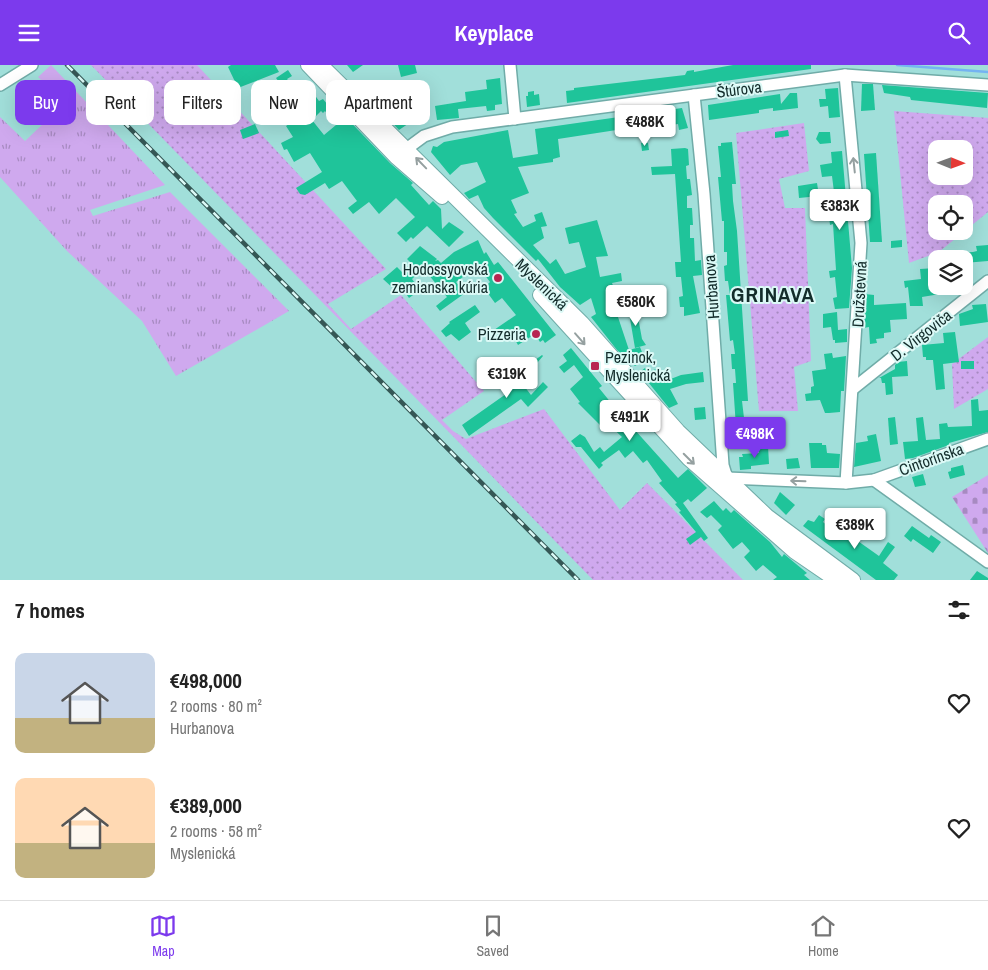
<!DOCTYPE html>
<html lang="en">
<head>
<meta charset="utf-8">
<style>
  body { margin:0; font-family:"Archivo Narrow",sans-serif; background:#f2f2f2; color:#222; height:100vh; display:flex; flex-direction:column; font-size:19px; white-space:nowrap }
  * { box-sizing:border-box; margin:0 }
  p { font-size:16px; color:#767676 }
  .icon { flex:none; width:28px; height:28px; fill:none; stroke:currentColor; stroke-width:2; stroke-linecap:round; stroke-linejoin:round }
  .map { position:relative; height:515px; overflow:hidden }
  .panel { display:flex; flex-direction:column; background:#fff; flex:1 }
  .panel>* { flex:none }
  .hud { position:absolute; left:15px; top:15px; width:500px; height:45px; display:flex; gap:10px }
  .needle { width:32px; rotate:91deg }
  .tools { position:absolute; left:928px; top:75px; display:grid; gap:10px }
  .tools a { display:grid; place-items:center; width:45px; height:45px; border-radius:10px; background:#fff; box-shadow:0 5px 20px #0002; font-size:25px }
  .price { position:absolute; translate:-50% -42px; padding:0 11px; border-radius:5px; background:#fff; color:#222; font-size:16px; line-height:32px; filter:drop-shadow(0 1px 2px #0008) }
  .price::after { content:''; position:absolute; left:50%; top:30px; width:15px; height:11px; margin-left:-8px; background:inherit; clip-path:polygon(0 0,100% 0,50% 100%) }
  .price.on { background:#7c3aed; color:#fff }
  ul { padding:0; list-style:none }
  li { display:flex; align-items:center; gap:15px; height:125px; padding:0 15px }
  li span { display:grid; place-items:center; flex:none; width:140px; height:100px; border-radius:10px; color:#555 }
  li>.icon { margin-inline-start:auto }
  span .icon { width:60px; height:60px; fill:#fffc; stroke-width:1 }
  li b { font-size:21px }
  h2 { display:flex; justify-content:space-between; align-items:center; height:60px; padding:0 15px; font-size:21px }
  .pill { padding:0 18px; border-radius:10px; background:#fff; box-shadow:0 5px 20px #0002; font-size:18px; line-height:45px }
  .pill.on { background:#7c3aed; color:#fff }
  header { display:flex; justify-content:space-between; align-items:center; height:65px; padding:0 15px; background:#7c3aed; color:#fff; font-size:22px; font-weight:700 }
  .tabs { display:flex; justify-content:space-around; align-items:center; height:70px; border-top:1px solid #e0e0e0; background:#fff; font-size:14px; color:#767676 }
  .tabs a { display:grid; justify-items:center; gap:2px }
  .tabs .on { color:#7c3aed }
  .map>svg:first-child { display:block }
  .grass { fill:url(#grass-tufts) }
  .cemetery { fill:url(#cemetery-stones) }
  .garden { fill:url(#garden-dots); fill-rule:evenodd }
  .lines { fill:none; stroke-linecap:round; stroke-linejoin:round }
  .stream { stroke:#74b3f2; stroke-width:2.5 }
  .building { fill:#1fc49a; fill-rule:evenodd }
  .minor-casing { stroke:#70aca8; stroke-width:14 }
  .major-casing { stroke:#70aca8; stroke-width:16 }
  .minor { stroke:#fff; stroke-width:11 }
  .major { stroke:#fff; stroke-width:14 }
  .rail-casing { stroke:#355755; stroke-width:4.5 }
  .rail { stroke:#dbf9f6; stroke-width:2.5; stroke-dasharray:8; stroke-linecap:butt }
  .oneway { stroke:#95a0a0 }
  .poi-dot { fill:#b72651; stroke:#dbf9f6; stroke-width:2 }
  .labels { text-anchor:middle; stroke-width:4; stroke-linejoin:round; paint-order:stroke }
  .street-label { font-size:16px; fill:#132c2b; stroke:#dbf9f6 }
  .poi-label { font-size:16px; fill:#132c2b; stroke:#dbf9f6; text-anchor:end }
  .district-label { font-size:21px; font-weight:bold; letter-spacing:1px; fill:#132c2b; stroke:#dbf9f6 }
</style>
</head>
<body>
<header><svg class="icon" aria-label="menu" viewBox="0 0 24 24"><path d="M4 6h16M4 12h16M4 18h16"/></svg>Keyplace<svg class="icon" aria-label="search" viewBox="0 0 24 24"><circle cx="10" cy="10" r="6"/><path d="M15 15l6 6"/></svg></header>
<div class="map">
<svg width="988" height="515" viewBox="0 0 988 515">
  <defs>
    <pattern id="grass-tufts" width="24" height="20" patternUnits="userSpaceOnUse" patternTransform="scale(1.25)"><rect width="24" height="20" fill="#cfa9ee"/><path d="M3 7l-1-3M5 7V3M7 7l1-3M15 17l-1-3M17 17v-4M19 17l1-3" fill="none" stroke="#a78ac1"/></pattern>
    <pattern id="cemetery-stones" width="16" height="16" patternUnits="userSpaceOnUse" patternTransform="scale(1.25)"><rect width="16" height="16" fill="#cfa9ee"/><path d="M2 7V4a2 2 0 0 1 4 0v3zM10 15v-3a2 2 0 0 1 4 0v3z" fill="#a78ac1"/></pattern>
    <pattern id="garden-dots" width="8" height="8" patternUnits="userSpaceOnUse" patternTransform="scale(1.25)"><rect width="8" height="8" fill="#cfa9ee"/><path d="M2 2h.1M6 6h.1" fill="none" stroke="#a78ac1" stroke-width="1.8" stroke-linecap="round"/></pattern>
  </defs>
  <rect width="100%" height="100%" fill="#a1dfda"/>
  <path class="grass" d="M51 0 165 120 90 145 93 151 170 127 289 246 176 311 142 256 67 186 0 112V52L25 76 65 38 38 12Z"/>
  <path class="cemetery" d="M988 410V488L952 432Z"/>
  <g class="garden">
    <path d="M91 0H197L386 204 328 239 351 264 401 230 484 326 442 355 453 366 466 374 544 344 620 445 647 418 743 515H593Z"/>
    <path d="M894 46 988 53V147L939 187 909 198ZM936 84H964V111H936ZM936 139H964V166H936Z"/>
    <path d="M804 58 809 106 779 114 785 143H805L811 296 794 302 798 346H759L736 68Z"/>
    <path d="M988 272V324L954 344 952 299Z"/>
  </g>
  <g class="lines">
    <path class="stream" d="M897 0 988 7"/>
  </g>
  <g class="building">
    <path d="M231 0H275L279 7 238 23 228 2Z"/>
    <path d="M347 0H363L353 7Z"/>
    <path d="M398 0H415L417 8 401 12Z"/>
    <path d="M733 0H811V4L567 38 566 26 574 25V23L685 10 687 6 694 5V7Z"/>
    <path d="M288 5 292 11 287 14 301 32 311 25 319 36 323 34 332 45 336 42 390 98 413 118 411 120 429 140 433 136 441 144 442 164 449 157 464 167 449 182 427 161 413 174 411 172 406 177 397 168 415 152 396 133 379 149 369 137 353 149 348 143 357 136 342 116 329 124 325 118 305 130 300 129 296 123 322 107 310 88 294 97 287 84 284 85 281 78 293 72 286 61 300 51 286 32 283 33 279 27 284 24 276 13ZM321 46 323 48 325 46 336 60 324 70 312 55Z"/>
    <path d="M500 13 502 39 495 40V45L487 46 486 41 458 44 459 53 437 55 435 41 466 36 465 27 487 24 486 15Z"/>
    <path d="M402 18 406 26 416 22 422 33 404 45 417 43 421 50 399 65 381 46 375 36 391 27 390 24Z"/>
    <path d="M862 19H873L875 45 861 46Z"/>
    <path d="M34 20 56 41 42 53 30 40 26 44 18 37Z"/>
    <path d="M882 20 988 28 987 43 911 35 910 32 884 28Z"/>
    <path d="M838 23 840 52 829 53 828 41 820 42 819 34H826L825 24Z"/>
    <path d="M534 26V30L539 29 540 40 527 42 526 31H528V27Z"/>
    <path d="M790 28H797L798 43 773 46V43L765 44 759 45V48L709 55 708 40 780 29 781 39Z"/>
    <path d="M682 43 688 63 679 65 678 59 637 65 636 62 558 74 560 92 553 94V97L518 102 529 128 511 135 517 148 514 149 523 162 536 156 534 150 542 147 547 161 541 162 544 173 533 180 550 199 556 194 565 209 586 202 579 177 569 179 565 163 597 155 608 191 596 192 600 212 621 208 622 216 612 218 615 226 606 229 611 248 616 246 629 285 640 282 645 295 635 301 617 285 591 252 596 249 591 233 580 240 560 222 538 194 536 196 493 153 484 143 478 130 469 134 464 128 486 117 477 97 461 100 450 110 431 87 433 81 437 82 444 77 508 65 513 93 538 89 535 64Z"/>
    <path d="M255 59 259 68 243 74 240 65Z"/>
    <path d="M788 65 789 71 775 73V67Z"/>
    <path d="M819 67H830L831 78 820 79 816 74Z"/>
    <path d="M732 77 736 119H732L733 136 737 166 748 336H742L744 353H752L753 360 736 362 733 318H736L735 304H732L731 289H735L733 275 730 276 726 230H730L728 216H725L724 201 727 200V187H724V156H722L718 112H721L718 81H721V78Z"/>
    <path d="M641 78H648L649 85 642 86Z"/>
    <path d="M685 83 688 84 689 100 686 101 687 114H690L692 130 687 131V143H692L693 160H690V173H694L695 196 701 195 702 210 693 211 700 248 684 251V242H680L679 232 683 231 681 212H676L675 197H681L675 109 652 110 651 102 672 101 671 84Z"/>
    <path d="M842 86 852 203 849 243 835 244 833 233 837 232 835 212 830 213 829 206 836 205 833 159 830 160 829 151H833L832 137 835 135 832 111 822 112 820 100 832 98 831 87Z"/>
    <path d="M876 88 882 177H870L864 89Z"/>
    <path d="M817 118 819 131 799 133 798 121Z"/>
    <path d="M478 175 484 189 486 187 494 200 498 197 556 270 545 278 543 275 540 277 535 269 518 280 513 271 503 277 494 265 516 250 502 233 495 238 484 223 490 217 478 201 456 217 465 228 440 246 436 241 447 232 423 203 412 214 420 225 409 233 400 220 395 225 383 214 397 202 402 207 411 198 407 194 420 181 437 194 435 196 438 195 441 198 454 187Z"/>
    <path d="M902 175V182L891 183V176Z"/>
    <path d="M988 180V196L964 198V194H955L954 188 973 187 977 186 976 181Z"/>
    <path d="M936 203V221H945L946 228 922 232 923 241H910L908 222 905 223 904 216 921 214 920 204Z"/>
    <path d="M865 229 874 230V240L906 238 907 254 890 255 891 267 884 268V273L876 274 877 278 870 279 869 262 863 263Z"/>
    <path d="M986 239 988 257 960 261 959 249 973 244 972 240Z"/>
    <path d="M475 240 480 247 465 258 471 267 459 276 451 269 446 272 441 266 450 258 449 257Z"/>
    <path d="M636 241 642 274 646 280 635 283 628 242Z"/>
    <path d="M837 247 838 265 847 264V277L835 278V275H833L831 262 823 263V249Z"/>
    <path d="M955 267 959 297 943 299 945 324 936 325 933 295H926V292H923L922 280 944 278 943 268Z"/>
    <path d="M571 283 602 321 599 323 616 344 678 413 688 404 707 423 691 437 688 434 683 438 708 473 704 476 701 472 690 480 686 474 696 467 679 447 681 446 675 439 677 438 659 418 662 416 647 395 643 398 633 386 625 393 619 385 601 398 603 400 599 404 581 382H576L571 376 580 369 585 372 594 387 600 382 604 387 622 372 605 356 600 360 578 338 580 337 570 324 583 312 574 300 564 308 559 302 567 296 563 290Z"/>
    <path d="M832 288 833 293 846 291 844 326H841L840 347 829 348H825L820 335 806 336 805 329 811 328V322L814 321 812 306 826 304 824 289Z"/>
    <path d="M542 290 543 291 521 317 531 330 543 317 548 322 528 342 521 334 469 371 462 360 506 329 503 324 506 322 503 318Z"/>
    <path d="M907 296 908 311 892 312 893 329 886 330 885 318H882L881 313H879L895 304V300L898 297Z"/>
    <rect x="961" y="296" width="13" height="8"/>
    <path d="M645 303 648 307 659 303 663 317 681 310 703 307 704 317 686 319 670 324 678 339 669 343 640 307Z"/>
    <path d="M978 334 979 346 988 345V367L949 378V380L913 393 905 394 903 377 918 376 916 353 923 352 926 375 940 374 939 359 947 358 948 362 972 361 971 335Z"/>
    <path d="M705 342 706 354 695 355 694 343Z"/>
    <path d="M895 352 898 379 890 380 888 353Z"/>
    <path d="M876 369 881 396 854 402 856 378 868 376 867 371Z"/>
    <path d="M809 378H822V380H826L827 388 840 389 839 403H811Z"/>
    <path d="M768 381 769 399 751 401V404L740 405 739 392H743L742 389 759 388 758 383Z"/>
    <path d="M798 393 800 403 787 404 786 394Z"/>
    <path d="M963 400 965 410 950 414 948 407 951 406V403Z"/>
    <path d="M923 409 926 420 915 422 912 412Z"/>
    <path d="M780 427 795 440 786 450 774 438Z"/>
    <path d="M714 436 723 446 726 443 731 448 734 445 770 477 782 492 784 489 807 508 804 510 810 515H773L777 512 763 500 756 506 744 492 750 486 742 477 733 484 718 465 722 461 711 450 707 453 700 447Z"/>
    <path d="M819 450 825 454 823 457 844 474 859 458 864 462 855 474 879 491 888 477 895 482 883 498 898 510 894 515H876L803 461 808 455 814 457Z"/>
    <path d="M879 458 885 463 878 473 872 468Z"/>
    <path d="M912 461 929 473 931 470 941 477 933 488 913 474 911 477 904 471Z"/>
    <path d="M977 506 988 513V515H970Z"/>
  </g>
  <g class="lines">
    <g class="minor-casing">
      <g id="minor">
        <path d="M510 0 515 54"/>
        <path d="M845 10 861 178 846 418"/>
        <path d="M0 20 32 0"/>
        <path d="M694 30 704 129 723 400 727 413 846 418 874 415 988 374"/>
        <path d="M401 88 424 71 452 62 845 10 988 20"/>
        <path d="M854 323 988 216"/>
        <path d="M874 415 988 497"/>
      </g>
    </g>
    <g class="major-casing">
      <g id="major">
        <path d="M308 0 396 92 442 132"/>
        <path d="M321 0 582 258 678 366 767 451 853 515"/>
        <path d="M540 230 689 394 795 487 836 515"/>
      </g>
    </g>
    <use href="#minor" class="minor"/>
    <use href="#major" class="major"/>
    <g class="rail-casing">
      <path id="rail" d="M67 0 578 515"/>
    </g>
    <use href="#rail" class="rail"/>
  </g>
  <defs><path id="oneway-shaft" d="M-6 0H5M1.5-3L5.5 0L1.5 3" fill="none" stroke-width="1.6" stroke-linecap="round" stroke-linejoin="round" transform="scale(1.25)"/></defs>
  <g class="oneway">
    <use href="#oneway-shaft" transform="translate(421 98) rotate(-134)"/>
    <use href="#oneway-shaft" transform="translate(854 100) rotate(-96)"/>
    <use href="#oneway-shaft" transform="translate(580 274) rotate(49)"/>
    <use href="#oneway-shaft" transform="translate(689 394) rotate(45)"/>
    <use href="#oneway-shaft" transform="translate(798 416) rotate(-178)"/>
  </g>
  <g class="poi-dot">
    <circle cx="498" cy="213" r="5"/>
    <circle cx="536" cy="269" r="5"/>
    <rect x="590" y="296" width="10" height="10" rx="2.5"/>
  </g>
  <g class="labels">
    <g class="street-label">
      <text transform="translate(739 24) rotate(-7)" y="6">Štúrova</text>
      <text transform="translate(542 219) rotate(44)" y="6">Myslenická</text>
      <text transform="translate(711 222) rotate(-94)" y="6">Hurbanova</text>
      <text transform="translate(859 229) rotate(-87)" y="6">Družstevná</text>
      <text transform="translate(921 270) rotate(-38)" y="6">D. Virgoviča</text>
      <text transform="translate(931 394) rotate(-20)" y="6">Cintorínska</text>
    </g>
    <g class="poi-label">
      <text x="488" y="210">Hodossyovská<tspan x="488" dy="18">zemianska kúria</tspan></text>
      <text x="526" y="275">Pizzeria</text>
      <text x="605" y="298" text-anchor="start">Pezinok,<tspan x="605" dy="18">Myslenická</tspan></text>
    </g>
    <g class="district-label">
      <text x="773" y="237">GRINAVA</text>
    </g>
  </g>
</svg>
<div class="tools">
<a><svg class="needle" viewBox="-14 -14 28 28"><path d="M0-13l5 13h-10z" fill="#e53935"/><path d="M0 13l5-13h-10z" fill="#767676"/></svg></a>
<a><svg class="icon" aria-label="locate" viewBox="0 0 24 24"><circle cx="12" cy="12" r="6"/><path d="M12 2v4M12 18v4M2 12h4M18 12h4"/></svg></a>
<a><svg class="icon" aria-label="layers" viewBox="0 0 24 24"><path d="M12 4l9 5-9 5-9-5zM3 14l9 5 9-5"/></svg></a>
</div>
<b class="price" style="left:645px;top:82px">€488K</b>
<b class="price" style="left:840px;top:166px">€383K</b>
<b class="price" style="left:636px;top:262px">€580K</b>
<b class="price" style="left:507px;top:334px">€319K</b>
<b class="price" style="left:630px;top:377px">€491K</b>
<b class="price on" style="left:755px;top:394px">€498K</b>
<b class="price" style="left:855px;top:485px">€389K</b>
<div class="hud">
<a class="pill on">Buy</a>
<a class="pill">Rent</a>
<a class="pill">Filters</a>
<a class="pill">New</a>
<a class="pill">Apartment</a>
</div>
</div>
<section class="panel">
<h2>7 homes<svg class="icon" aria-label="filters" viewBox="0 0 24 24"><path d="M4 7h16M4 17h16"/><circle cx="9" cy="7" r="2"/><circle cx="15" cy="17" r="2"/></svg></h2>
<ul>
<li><span style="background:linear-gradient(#c9d6e8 65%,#c2b280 0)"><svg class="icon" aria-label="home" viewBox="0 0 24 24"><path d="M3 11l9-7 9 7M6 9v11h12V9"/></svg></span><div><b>€498,000</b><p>2 rooms · 80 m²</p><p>Hurbanova</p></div><svg class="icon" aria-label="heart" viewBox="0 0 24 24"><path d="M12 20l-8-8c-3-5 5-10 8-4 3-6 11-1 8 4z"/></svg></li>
<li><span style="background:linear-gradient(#ffd9b3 65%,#c2b280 0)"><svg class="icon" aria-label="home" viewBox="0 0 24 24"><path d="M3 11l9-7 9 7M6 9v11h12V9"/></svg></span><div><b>€389,000</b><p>2 rooms · 58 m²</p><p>Myslenická</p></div><svg class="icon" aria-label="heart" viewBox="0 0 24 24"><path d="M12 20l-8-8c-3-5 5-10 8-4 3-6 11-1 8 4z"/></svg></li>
</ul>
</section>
<nav class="tabs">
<a class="on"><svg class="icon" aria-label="map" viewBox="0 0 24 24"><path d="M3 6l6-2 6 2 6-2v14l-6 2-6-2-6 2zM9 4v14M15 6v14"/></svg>Map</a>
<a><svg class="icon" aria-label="saved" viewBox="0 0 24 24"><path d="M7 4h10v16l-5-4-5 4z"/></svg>Saved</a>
<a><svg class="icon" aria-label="home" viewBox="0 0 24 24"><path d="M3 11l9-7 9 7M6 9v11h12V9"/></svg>Home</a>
</nav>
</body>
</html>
